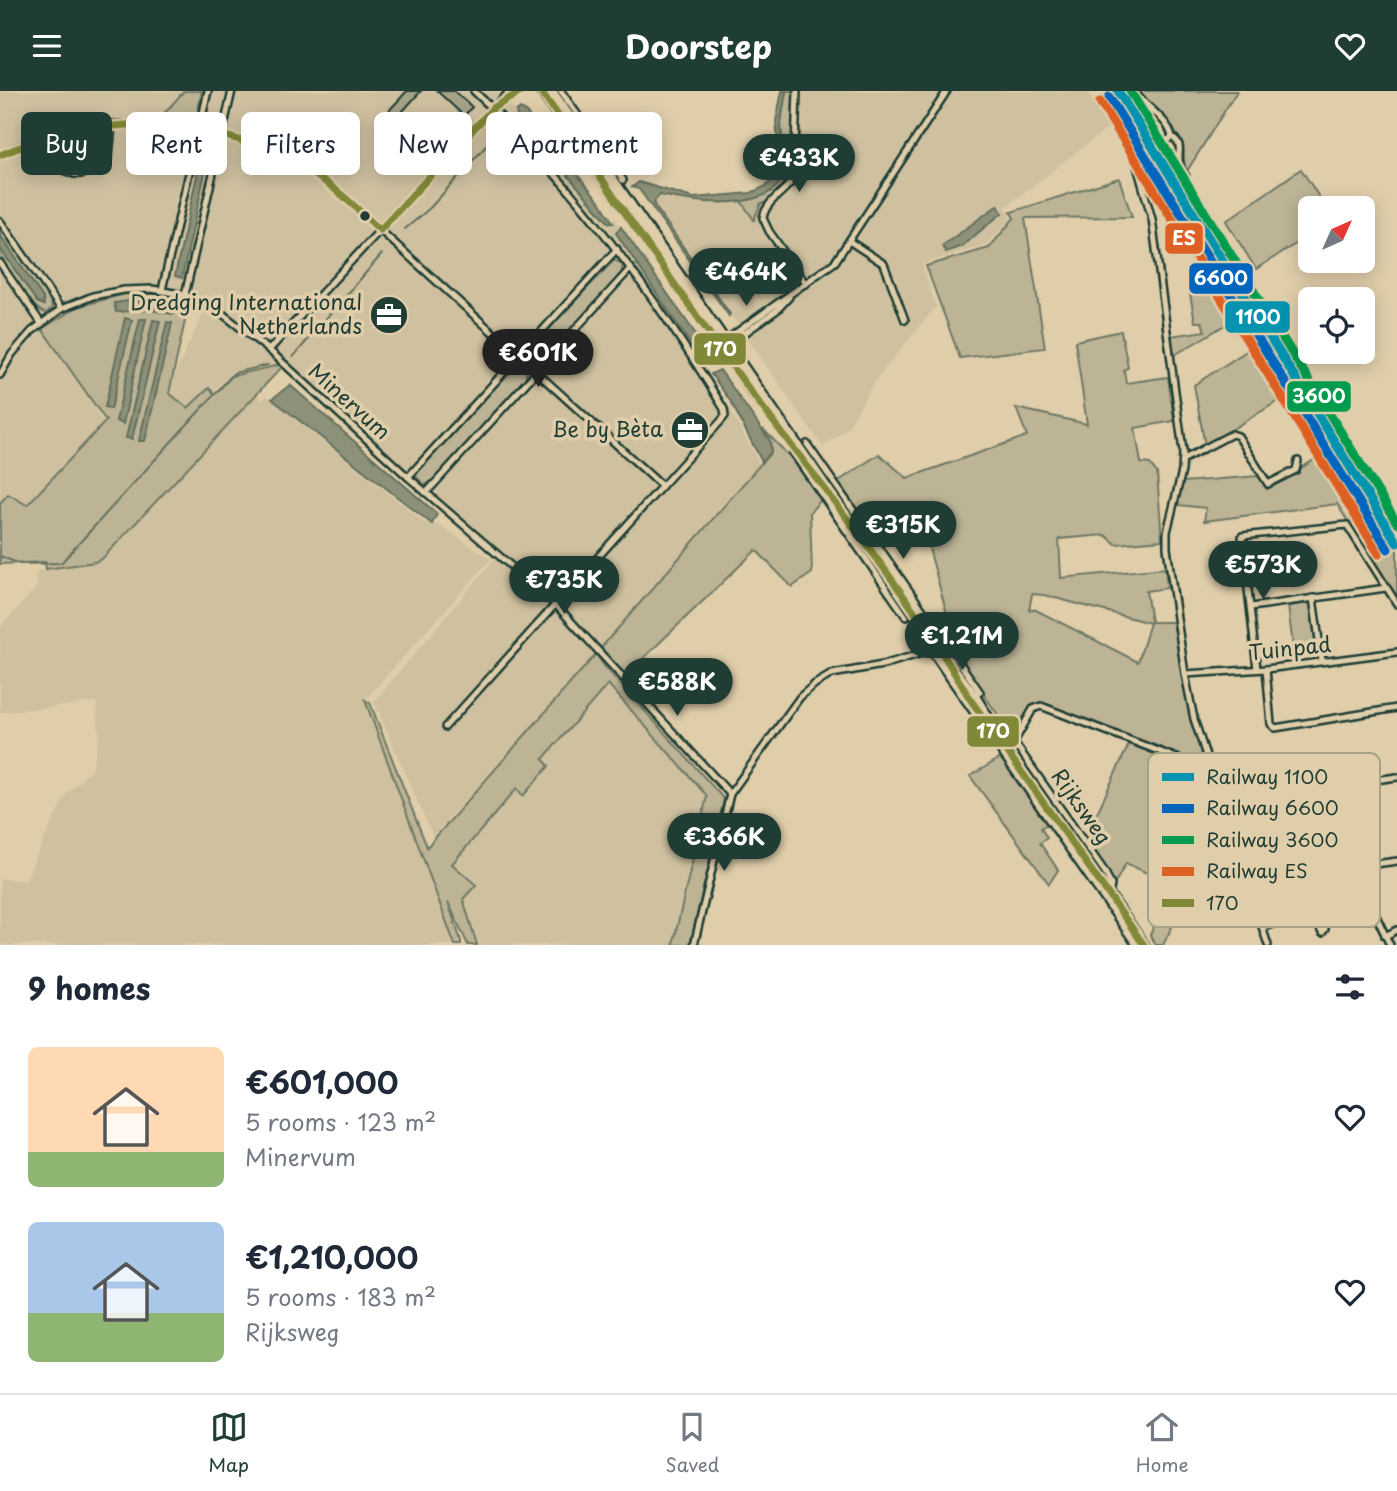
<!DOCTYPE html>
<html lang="en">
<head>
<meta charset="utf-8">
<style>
  body { margin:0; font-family:"Playpen Sans",sans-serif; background:#f2f2f3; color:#1f2937; height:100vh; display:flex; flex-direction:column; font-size:26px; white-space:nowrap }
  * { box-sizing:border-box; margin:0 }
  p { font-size:23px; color:#747a83 }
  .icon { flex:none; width:38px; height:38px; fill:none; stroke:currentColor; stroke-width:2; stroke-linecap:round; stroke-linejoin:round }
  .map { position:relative; height:854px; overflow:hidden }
  .side { display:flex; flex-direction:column; background:#fff; flex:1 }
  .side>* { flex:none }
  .banner { position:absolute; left:21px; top:21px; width:700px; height:63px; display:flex; gap:14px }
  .needle { width:46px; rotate:45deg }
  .controls { position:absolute; left:1298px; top:105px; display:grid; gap:14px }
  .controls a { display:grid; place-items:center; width:77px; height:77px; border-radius:10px; background:#fff; box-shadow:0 4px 18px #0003; font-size:35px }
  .price { position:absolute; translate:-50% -60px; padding:0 16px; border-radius:24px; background:#1f3d34; color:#fff; font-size:23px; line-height:46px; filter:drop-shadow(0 2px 4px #0008) }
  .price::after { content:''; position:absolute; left:50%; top:42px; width:21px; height:16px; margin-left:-10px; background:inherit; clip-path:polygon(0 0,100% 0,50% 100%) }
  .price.current { background:#222; color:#fff }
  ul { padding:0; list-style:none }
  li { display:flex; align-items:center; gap:21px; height:175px; padding:0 28px }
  li span { display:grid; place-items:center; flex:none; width:196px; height:140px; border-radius:10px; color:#555 }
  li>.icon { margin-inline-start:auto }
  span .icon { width:84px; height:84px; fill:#fffc; stroke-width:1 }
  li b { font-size:30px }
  h2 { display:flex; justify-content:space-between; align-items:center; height:84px; padding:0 28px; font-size:30px }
  .tag { padding:0 24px; border-radius:10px; background:#fff; box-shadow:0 4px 18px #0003; font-size:24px; line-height:63px }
  .tag.current { background:#1f3d34; color:#fff }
  header { display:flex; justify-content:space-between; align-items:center; height:91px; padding:0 28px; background:#1f3d34; color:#fff; font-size:32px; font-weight:700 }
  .menu { display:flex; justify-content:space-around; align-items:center; height:98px; border-top:2px solid #e0e1e3; background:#fff; font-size:19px; color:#747a83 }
  .menu a { display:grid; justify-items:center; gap:4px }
  .menu .current { color:#1f3d34 }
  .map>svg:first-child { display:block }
  .built { fill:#cfc1a0 }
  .green { fill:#bdb496; stroke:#6e7865; stroke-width:2; fill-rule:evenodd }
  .water { fill:#8e9179; stroke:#626f5d; stroke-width:2 }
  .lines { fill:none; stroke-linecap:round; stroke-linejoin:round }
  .stream { stroke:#626f5d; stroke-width:2 }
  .building { fill:#a7a388; stroke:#1f3d34; stroke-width:2 }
  .minor-casing { stroke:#1f3d34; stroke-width:10 }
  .primary-casing { stroke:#1f3d34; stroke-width:13 }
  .minor { stroke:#e0ceab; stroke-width:5 }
  .primary { stroke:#e0ceab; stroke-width:8 }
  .bus-1-casing { stroke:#e0ceab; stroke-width:12 }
  .bus-1 { stroke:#818938; stroke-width:7 }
  .rail-1-casing { stroke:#e0ceab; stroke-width:14 }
  .rail-2-casing { stroke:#e0ceab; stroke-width:14 }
  .rail-3-casing { stroke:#e0ceab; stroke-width:14 }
  .rail-4-casing { stroke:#e0ceab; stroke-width:14 }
  .rail-1 { stroke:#0693af; stroke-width:9 }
  .rail-2 { stroke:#0065bd; stroke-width:9 }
  .rail-3 { stroke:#039c4e; stroke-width:9 }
  .rail-4 { stroke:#dd6124; stroke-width:9 }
  .bus-dot { fill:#1f3d34; stroke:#e0ceab; stroke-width:2.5 }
  .labels { text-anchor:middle; stroke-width:7; stroke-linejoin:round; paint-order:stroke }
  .poi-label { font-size:21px; fill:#1f3d34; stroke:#e0ceab; text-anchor:end }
  .street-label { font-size:21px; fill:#1f3d34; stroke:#e0ceab }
  .key { fill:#e0ceab; stroke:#a6a287; stroke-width:2 }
  .key-label { font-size:19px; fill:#1f3d34 }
  .line-badge { stroke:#e0ceab; stroke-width:2.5 }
  .badge-label { font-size:19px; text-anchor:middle; font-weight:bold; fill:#fff }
</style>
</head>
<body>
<header><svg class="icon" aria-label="menu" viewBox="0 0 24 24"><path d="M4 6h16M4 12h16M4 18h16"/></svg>Doorstep<svg class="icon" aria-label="heart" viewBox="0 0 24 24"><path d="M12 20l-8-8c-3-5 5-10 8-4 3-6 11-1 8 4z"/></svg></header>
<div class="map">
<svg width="1397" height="854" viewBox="0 0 1397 854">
  <rect width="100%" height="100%" fill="#e0ceab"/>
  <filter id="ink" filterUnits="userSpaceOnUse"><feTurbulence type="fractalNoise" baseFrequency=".0143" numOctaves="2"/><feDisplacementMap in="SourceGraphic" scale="14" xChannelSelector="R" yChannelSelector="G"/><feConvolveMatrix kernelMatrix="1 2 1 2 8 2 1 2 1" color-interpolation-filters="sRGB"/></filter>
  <g filter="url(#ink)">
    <g class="built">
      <path d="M0 0H497L626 141 727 313 761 375 433 746 374 611 495 467 281 272 235 282 189 320 167 298 208 213 141 202 98 201 48 234 105 334 18 429 0 419Z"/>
      <path d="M786 0H1087L1109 36 1006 116 1011 128 986 154 922 173 936 216 878 286 847 338 823 356 648 106 655 102 681 108 741 110 760 106 786 74 781 43Z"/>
      <path d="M255 302 262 309 267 305 423 430 440 434 491 468 365 609 455 854H0V788L25 789 66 703 92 678 99 645 96 611 0 622V536L38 495 35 488 37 480 95 471 103 467Z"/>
      <path d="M608 593 707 705 673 854H477L463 808 476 794 452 773 517 697 524 704 549 675 542 668Z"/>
    </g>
    <g class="green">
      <path d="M184 0H202L197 22 188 28 161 26Z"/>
      <path d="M786 0H794C791 19 794 79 789 89 784 98 772 105 765 112H761L754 129 741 110 765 103 785 80 781 32Z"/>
      <path d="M1137 0H1237L1187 80C1181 70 1187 59 1181 49 1170 31 1150 18 1137 0Z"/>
      <path d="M1301 78 1326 117H1311V143L1256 178 1226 130Z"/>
      <path d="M1119 87 1132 126 1025 127 1045 257 960 267 926 175 989 157 1014 127 1011 121Z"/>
      <path d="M0 135 49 205 52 216 47 222C32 222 0 173 0 157L37 211 44 214 43 207 0 144Z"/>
      <path d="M614 169 623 173 621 185 545 267 536 273 527 265 530 257Z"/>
      <path d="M1241 198 1301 296 1205 355 1194 294 1248 259 1230 231 1173 265 1170 245 1205 240 1202 231H1195L1190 203Z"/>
      <path d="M125 203 163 204 189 212 169 302 188 317 209 297 215 303 232 285 279 274 282 276 103 467 95 471 46 478 45 471 0 473V412L8 403 27 414 106 330 42 238 77 216Z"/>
      <path d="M1121 240 1128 276 1124 279 1126 292 1168 286 1174 330 1135 337 1141 372 1150 373 1157 382 1162 449 1116 453 1105 444 1059 448 1061 487 1165 477 1167 497 1146 500 1151 531H1173L1191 628 1207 671 1199 675 1041 612 1029 619 1014 647 962 572 964 570 948 527 918 417 862 428 836 392 879 363 907 387 1027 345 1016 317 1087 333 1075 250ZM1032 503 1044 504 1150 532 1138 571 1034 518 1029 519Z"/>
      <path d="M518 274 527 278 525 290 434 388 425 394 416 386 419 378 511 278Z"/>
      <path d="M763 338 790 366 821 409 810 421 812 482 792 496 756 459 626 584 600 558 771 361 770 350Z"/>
      <path d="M1335 356 1397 459V509L1337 413 1204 430 1206 417 1177 414 1183 391 1259 385 1267 398Z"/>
      <path d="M1312 512 1318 561 1294 564 1288 515Z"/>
      <path d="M596 563 604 575 724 708 690 854H673L707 705 608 593 543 668 549 675 523 705 517 697 452 773 476 794 463 808 477 854H468L448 811 461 850V854H455L365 609 370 612 427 756Z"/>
      <path d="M1129 653 1183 674 1175 693 1198 704 1170 748 1182 756 1216 706 1226 736 1204 744 1207 753 1214 751 1163 854H1156L1150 844 1172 794 1126 772 1115 792 1085 748Z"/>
      <path d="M1002 666 1048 732 1041 737 1047 747 1040 752 1058 779 1049 793 970 685Z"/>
    </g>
    <g class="water">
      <path d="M782 0H786C784 14 779 29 781 43 782 54 787 65 786 76 779 125 692 111 660 104L655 109 654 114 730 223 729 225 639 98 632 96 639 91 693 107 751 102 766 95 777 85 780 76 776 30Z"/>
      <path d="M519 18 525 20 601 112 613 132 608 131 517 25 516 20Z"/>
      <path d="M203 57 210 59 182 187 175 185Z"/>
      <path d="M998 114 1002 122 962 155 946 161 942 155Z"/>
      <path d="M621 136 713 268 711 272 704 273 616 142Z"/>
      <path d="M0 144 43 207V214L37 211 0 157Z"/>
      <path d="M128 210 152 211 176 217 174 223 151 219 116 221 114 212Z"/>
      <path d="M125 227 132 229 111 318 105 316Z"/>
      <path d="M140 228H146L123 333 116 330Z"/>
      <path d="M153 229 160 230 132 348 126 347Z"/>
      <path d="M167 231 172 232 145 350H139Z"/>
      <path d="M720 279 770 350 771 361 762 371 731 311 711 283Z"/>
      <path d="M290 294 437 423 432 433 272 308Z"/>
    </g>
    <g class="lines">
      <g class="stream">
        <path d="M405 138 430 117 495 45"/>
        <path d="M293 266 382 163"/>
        <path d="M0 465 20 473 61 472 234 282 268 274"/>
      </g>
    </g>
    <g class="building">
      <path d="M407 0H421L393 31 385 24Z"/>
      <path d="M437 0H454L472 16 464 25Z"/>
    </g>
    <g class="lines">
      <g class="minor-casing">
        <g id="minor">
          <path d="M561 0 623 89"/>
          <path d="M797 0 794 87C785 102 766 109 763 127L769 140 806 193"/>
          <path d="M1134 0C1144 15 1169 28 1172 46 1185 54 1176 62 1180 74 1181 78 1184 82 1186 85"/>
          <path d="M495 16 522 0"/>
          <path d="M47 46C49 52 51 61 54 67 65 92 96 85 109 66L112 33"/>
          <path d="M1172 46 1137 68 1136 72 1152 128 1183 360 1182 380 1167 441V457L1185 583 1194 628 1268 854"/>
          <path d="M0 64C100 15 216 26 310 81 336 97 358 119 380 139L510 0"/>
          <path d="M0 130 61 218"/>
          <path d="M849 150 884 173 905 229"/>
          <path d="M0 172 41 232"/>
          <path d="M162 199 208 0"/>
          <path d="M185 204 232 0"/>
          <path d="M723 251 835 171 947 0"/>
          <path d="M728 254 777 219 789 206"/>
          <path d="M269 259 380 139 662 395 721 330 725 325 724 318C654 202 574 93 474 0"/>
          <path d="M0 284 12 263 32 240 61 218 93 205 124 199 152 198 185 204 215 217 269 259 408 386 556 514 730 703"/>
          <path d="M807 353 980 601 973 606"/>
          <path d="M793 362 906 526"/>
          <path d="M1184 368 1232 343 1238 345 1268 393 1296 379 1298 370"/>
          <path d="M408 386 617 158"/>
          <path d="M426 402 631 177"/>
          <path d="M1313 507 1322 570"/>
          <path d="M1251 516 1386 497"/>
          <path d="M916 539 1136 854"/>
          <path d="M1257 578 1242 445 1347 434 1397 513"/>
          <path d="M1266 578 1271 633 1275 637 1397 617"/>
          <path d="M1185 583 1266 578 1397 561"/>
          <path d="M445 636 662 395"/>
          <path d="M1349 694 1365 802 1390 854"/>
          <path d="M1290 705 1299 749 1296 755 1312 822 1322 842 1325 838 1323 822"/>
          <path d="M1225 718 1305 702 1310 698 1397 686"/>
          <path d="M1361 775 1397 770"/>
          <path d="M1104 807 1109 804 1111 794 1105 781 1014 651 1033 618 1041 615 1200 676 1209 673"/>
          <path d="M1263 836 1312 822 1340 820"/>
          <path d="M1385 845 1397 839"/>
          <path d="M694 854 730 703 800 606 815 593 832 583 883 574 922 562 934 551"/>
        </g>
      </g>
      <g class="primary-casing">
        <g id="primary">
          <path d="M541 0 753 303 789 348"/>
          <path d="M552 0 934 551 975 605 1005 654 1144 854"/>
          <path d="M961 594 980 621"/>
        </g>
      </g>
      <use href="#minor" class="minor"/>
      <use href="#primary" class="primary"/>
      <g class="bus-1-casing">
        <g id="bus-1">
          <path d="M541 0C612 102 681 205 754 305 828 404 908 501 970 608L1144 854"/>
          <path d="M0 64C107 20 208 22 310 81 336 96 358 119 380 139L493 17 522 0"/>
        </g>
      </g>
      <use href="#bus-1" class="bus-1"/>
      <g class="rail-1-casing">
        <path id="rail-1" d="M1118 0 1397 452"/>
      </g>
      <g class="rail-2-casing">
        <path id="rail-2" d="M1109 6 1388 458"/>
      </g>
      <g class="rail-3-casing">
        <path id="rail-3" d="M1130 0 1397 432"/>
      </g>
      <g class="rail-4-casing">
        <path id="rail-4" d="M1100 11 1379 463"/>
      </g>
      <use href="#rail-1" class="rail-1"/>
      <use href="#rail-2" class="rail-2"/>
      <use href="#rail-3" class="rail-3"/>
      <use href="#rail-4" class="rail-4"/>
    </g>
  </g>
  <defs>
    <g id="office-disc" transform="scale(2.0125)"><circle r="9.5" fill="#1f3d34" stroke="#e0ceab"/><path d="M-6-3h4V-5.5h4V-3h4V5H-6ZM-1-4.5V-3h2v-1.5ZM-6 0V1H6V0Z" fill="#fff"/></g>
  </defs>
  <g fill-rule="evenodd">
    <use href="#office-disc" x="389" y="224"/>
    <use href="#office-disc" x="690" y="339"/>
  </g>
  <circle class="bus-dot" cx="365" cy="125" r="6"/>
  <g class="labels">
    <g class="poi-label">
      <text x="362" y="219">Dredging International<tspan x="362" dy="24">Netherlands</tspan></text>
      <text x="663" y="346">Be by Bèta</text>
    </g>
    <g class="street-label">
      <text transform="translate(349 311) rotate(42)" y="7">Minervum</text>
      <text transform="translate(1290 558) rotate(-6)" y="7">Tuinpad</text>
      <text transform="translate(1081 716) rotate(55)" y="7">Rijksweg</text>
    </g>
  </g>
  <rect x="1148" y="662" width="232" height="174" rx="10" class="key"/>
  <rect x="1162" y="682" width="32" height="8" fill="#0693af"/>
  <rect x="1162" y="713" width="32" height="9" fill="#0065bd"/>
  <rect x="1162" y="745" width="32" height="8" fill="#039c4e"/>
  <rect x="1162" y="776" width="32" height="9" fill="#dd6124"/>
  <rect x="1162" y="808" width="32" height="8" fill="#818938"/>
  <g class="key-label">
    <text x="1206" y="693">Railway 1100</text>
    <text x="1206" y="724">Railway 6600</text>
    <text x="1206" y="756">Railway 3600</text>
    <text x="1206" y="787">Railway ES</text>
    <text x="1206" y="819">170</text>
  </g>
  <g class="line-badge">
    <rect x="1164" y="131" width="40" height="33" rx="7" fill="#dd6124"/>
    <rect x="1188" y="171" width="66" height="33" rx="7" fill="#0065bd"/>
    <rect x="1224" y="209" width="67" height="34" rx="7" fill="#0693af"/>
    <rect x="693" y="241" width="54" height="34" rx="7" fill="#818938"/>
    <rect x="1286" y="289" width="66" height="33" rx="7" fill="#039c4e"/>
    <rect x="966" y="624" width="54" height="33" rx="7" fill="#818938"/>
  </g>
  <g class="badge-label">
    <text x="1184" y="154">ES</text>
    <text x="1221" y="194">6600</text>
    <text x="1258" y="233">1100</text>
    <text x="720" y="265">170</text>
    <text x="1319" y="312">3600</text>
    <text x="993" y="647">170</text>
  </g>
</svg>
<div class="controls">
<a><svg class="needle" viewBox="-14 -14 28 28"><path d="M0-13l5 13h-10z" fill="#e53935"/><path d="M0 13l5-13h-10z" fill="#747a83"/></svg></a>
<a><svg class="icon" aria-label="locate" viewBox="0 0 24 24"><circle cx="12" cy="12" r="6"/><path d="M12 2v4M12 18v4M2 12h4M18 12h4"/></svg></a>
</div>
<b class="price" style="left:799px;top:103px">€433K</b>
<b class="price" style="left:746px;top:217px">€464K</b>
<b class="price current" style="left:538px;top:298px">€601K</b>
<b class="price" style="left:903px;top:470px">€315K</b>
<b class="price" style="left:1263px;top:510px">€573K</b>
<b class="price" style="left:564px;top:525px">€735K</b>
<b class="price" style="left:962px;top:581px">€1.21M</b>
<b class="price" style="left:677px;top:627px">€588K</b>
<b class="price" style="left:724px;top:782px">€366K</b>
<div class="banner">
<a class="tag current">Buy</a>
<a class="tag">Rent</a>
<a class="tag">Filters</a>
<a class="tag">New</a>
<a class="tag">Apartment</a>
</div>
</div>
<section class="side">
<h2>9 homes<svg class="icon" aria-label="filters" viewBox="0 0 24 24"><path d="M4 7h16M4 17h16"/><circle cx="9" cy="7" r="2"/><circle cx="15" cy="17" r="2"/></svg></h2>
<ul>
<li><span style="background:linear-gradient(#ffd9b3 75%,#8fb573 0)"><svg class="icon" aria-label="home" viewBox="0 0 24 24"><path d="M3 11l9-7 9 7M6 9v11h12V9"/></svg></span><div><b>€601,000</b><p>5 rooms · 123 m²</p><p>Minervum</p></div><svg class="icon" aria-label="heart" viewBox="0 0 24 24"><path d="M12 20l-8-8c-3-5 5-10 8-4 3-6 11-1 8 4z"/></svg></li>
<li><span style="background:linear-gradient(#a9c7e8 65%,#8fb573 0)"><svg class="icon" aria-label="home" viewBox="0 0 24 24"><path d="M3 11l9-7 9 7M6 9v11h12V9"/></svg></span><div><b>€1,210,000</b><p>5 rooms · 183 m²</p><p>Rijksweg</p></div><svg class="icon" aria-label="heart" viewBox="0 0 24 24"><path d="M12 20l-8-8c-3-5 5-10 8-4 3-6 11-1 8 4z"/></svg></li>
</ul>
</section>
<nav class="menu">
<a class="current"><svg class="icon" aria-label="map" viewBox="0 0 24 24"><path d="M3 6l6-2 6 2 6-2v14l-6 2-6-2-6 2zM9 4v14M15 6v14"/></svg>Map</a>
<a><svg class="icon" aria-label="saved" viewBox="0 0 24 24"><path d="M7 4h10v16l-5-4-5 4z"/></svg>Saved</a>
<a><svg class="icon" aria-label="home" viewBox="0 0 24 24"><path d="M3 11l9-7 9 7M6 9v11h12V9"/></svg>Home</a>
</nav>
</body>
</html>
